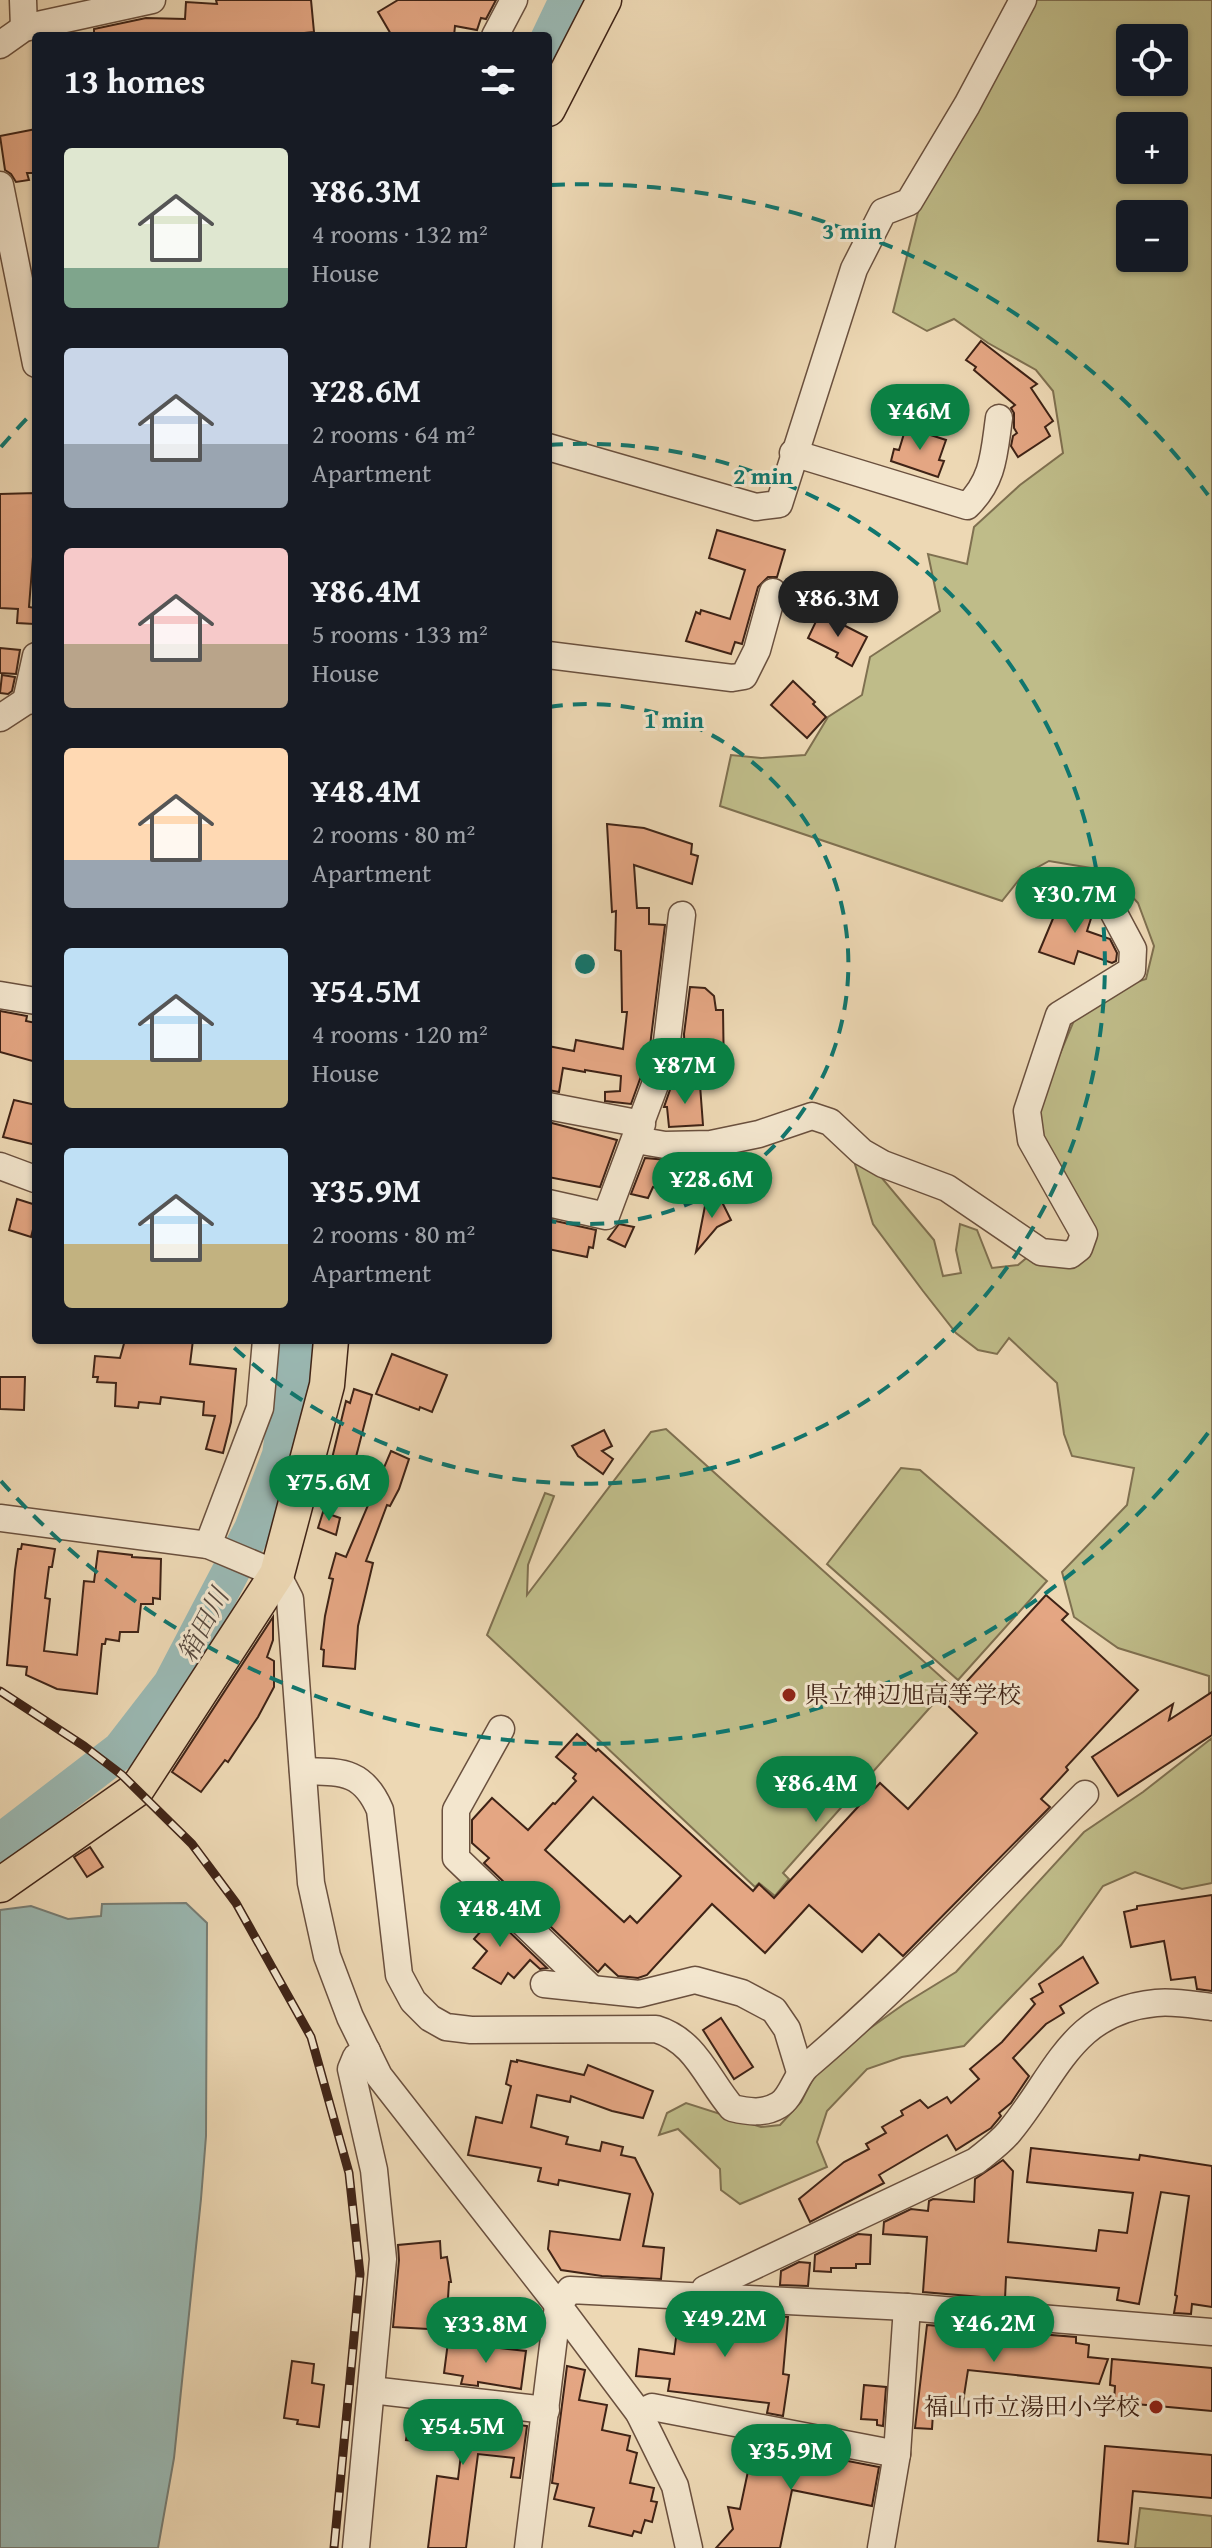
<!DOCTYPE html>
<html lang="en">
<head>
<meta charset="utf-8">
<style>
  body { margin:0; font-family:"Gentium Book Plus","Noto Serif JP",serif; background:#242831; color:#f1f3f6; height:100vh; display:flex; flex-direction:column; font-size:30px; white-space:nowrap }
  * { box-sizing:border-box; margin:0 }
  p { font-size:26px; color:#9ea1a6 }
  .icon { flex:none; width:44px; height:44px; fill:none; stroke:currentColor; stroke-width:2; stroke-linecap:round; stroke-linejoin:round }
  .map { position:relative; flex:1; overflow:hidden }
  .panel { position:absolute; left:32px; top:32px; width:520px; height:1312px; display:flex; flex-direction:column; background:#171b24; border-radius:8px; box-shadow:0 2px 6px #0004 }
  .panel>* { flex:none }
  .fabs { position:absolute; left:1116px; top:24px; display:grid; gap:16px }
  .fabs a { display:grid; place-items:center; width:72px; height:72px; border-radius:8px; background:#171b24; box-shadow:0 2px 6px #0004; font-size:40px }
  .price { position:absolute; translate:-50% -68px; padding:0 18px; border-radius:28px; background:#0b8043; color:#fff; font-size:26px; line-height:52px; filter:drop-shadow(0 2px 4px #0008) }
  .price::after { content:''; position:absolute; left:50%; top:48px; width:24px; height:18px; margin-left:-12px; background:inherit; clip-path:polygon(0 0,100% 0,50% 100%) }
  .price.selected { background:#222; color:#fff }
  ul { padding:0; list-style:none }
  li { display:flex; align-items:center; gap:24px; height:200px; padding:0 32px }
  li span { display:grid; place-items:center; flex:none; width:224px; height:160px; border-radius:8px; color:#555 }
  li>.icon { margin-inline-start:auto }
  span .icon { width:96px; height:96px; fill:#fffc; stroke-width:1 }
  li b { font-size:34px }
  h2 { display:flex; justify-content:space-between; align-items:center; height:96px; padding:0 32px; font-size:34px }
  .map>svg:first-child { display:block }
  .green { fill:#bfbc89; stroke:#7f7050; stroke-width:2; fill-rule:evenodd }
  .water { fill:#9ab9b4; stroke:#767d75; stroke-width:2 }
  .lines { fill:none; stroke-linecap:round; stroke-linejoin:round }
  .river { stroke:#9ab9b4; stroke-width:38 }
  .building { fill:#e4a683; stroke:#3f2316; stroke-width:2; fill-rule:evenodd }
  .minor-casing { stroke:#6a503e; stroke-width:29 }
  .major-casing { stroke:#3f2316; stroke-width:37 }
  .minor { stroke:#f3e6ce; stroke-width:26 }
  .major { stroke:#edd8b4; stroke-width:34 }
  .rail-casing { stroke:#3f2316; stroke-width:9 }
  .rail { stroke:#f3e6ce; stroke-width:6; stroke-dasharray:18; stroke-linecap:butt }
  .ring { fill:none; stroke:#0f766e; stroke-width:4; stroke-dasharray:14 10 }
  .poi-dot { fill:#8f2418; stroke:#f3e6ce; stroke-width:3 }
  .labels { text-anchor:middle; stroke-width:6; stroke-linejoin:round; paint-order:stroke }
  .poi-label { font-size:24px; fill:#3f2316; stroke:#f3e6ce; text-anchor:start }
  .water-label { font-size:26px; font-style:italic; fill:#56483e; stroke:#f3e6ce }
  .centre { fill:#0f766e; stroke:#f3e6ce; stroke-width:4 }
  .ring-label { font-size:24px; text-anchor:middle; font-weight:bold; fill:#0f766e; stroke:#f3e6ce; stroke-width:6; stroke-linejoin:round; paint-order:stroke }
</style>
</head>
<body>
<div class="map">
<svg width="1212" height="2548" viewBox="0 0 1212 2548">
  <rect width="100%" height="100%" fill="#edd8b4"/>
  <filter id="stains"><feTurbulence type="fractalNoise" baseFrequency=".0025" numOctaves="4"/><feColorMatrix values="0 0 0 0 .2 0 0 0 0 .09 0 0 0 0 .02 0 0 0 .5 -.17"/></filter>
  <radialGradient id="worn" r=".72"><stop offset=".6" stop-color="#630" stop-opacity="0"/><stop offset="1" stop-color="#630" stop-opacity=".3"/></radialGradient>
  <g class="green">
    <path d="M1031 0H1212V1695L1209 1693V1676L1118 1648 1074 1617 1062 1572 1127 1505 1134 1468 1072 1456 1064 1434 1057 1383 1009 1338 997 1354 978 1350 956 1333 923 1291 873 1224 854 1161 876 1171 934 1240 943 1276 961 1273 956 1250 960 1224 977 1230 992 1268 1018 1265 1030 1255 1087 1256 1032 1120 1075 1018 1108 991 1146 979 1154 946 1138 903 1109 871 1049 861 1022 876 1002 901 720 806 731 755 761 758 805 755 828 717 862 695 870 657 940 611 928 554 967 564 974 527 1020 485 1063 453 1053 391 1036 370 988 343 954 319 927 331 893 312 919 208ZM1130 38H1174V82H1130ZM1130 126H1174V170H1130ZM1130 214H1174V258H1130Z"/>
    <path d="M666 1429 950 1685 783 1873 789 1879 775 1896 759 1883 755 1887 487 1635 545 1493 554 1496 528 1565 527 1595 651 1432Z"/>
    <path d="M901 1468 920 1470 1047 1581 958 1680 827 1564Z"/>
    <path d="M1212 1738V1883L1182 1889 1135 1872 1103 1886 1061 1945 964 2046 902 2057 867 2069 827 2111 817 2142 827 2167 740 2204 721 2190 720 2169 678 2129 659 2135 667 2113 686 2103 761 2127 780 2125 801 2102 821 2063 904 2004 956 1972 1084 1832 1143 1792Z"/>
    <path d="M1140 2508 1212 2516V2548H1135Z"/>
  </g>
  <path class="water" d="M186 1903 207 1923 206 2136 201 2199 174 2458 158 2548H0V1910L31 1906 68 1919 101 1916 102 1904Z"/>
  <g class="lines">
    <g class="river">
      <path d="M548 42 568 0"/>
      <path d="M0 1843 121 1750 172 1684 253 1529 281 1455 297 1340"/>
    </g>
  </g>
  <g class="building">
    <path d="M216 0H311L314 32 275 36H94V29L146 18 185 19 186 2 217 4Z"/>
    <path d="M398 0H496L486 19 481 18 477 30 455 26 454 36H392L378 12Z"/>
    <path d="M36 129V173H27L29 180 16 182 11 174 5 170 0 136Z"/>
    <path d="M981 341 1037 384 1031 388 1053 421 1045 427 1050 436 1018 457 1011 446 1013 436 1017 433 1014 428V413L1011 408 1015 405 974 370 976 367 966 360Z"/>
    <path d="M906 427 946 440 939 460 944 461 938 477 891 461 894 449 899 450Z"/>
    <path d="M36 493V557H33L29 607 35 608 34 624 17 623 18 609 0 608V494Z"/>
    <path d="M717 530 785 550 777 577H768L758 587 742 644 735 642 731 654 686 641 696 612 700 614 701 610 730 619 745 570 709 558Z"/>
    <path d="M820 613 867 637 852 666 836 657 838 653 808 638Z"/>
    <path d="M0 648 20 650 16 674 0 673Z"/>
    <path d="M2 675 15 677 12 691 8 694 0 693Z"/>
    <path d="M793 681 815 702 813 704 826 717 807 738 771 705Z"/>
    <path d="M607 824 644 828 692 844 691 854 698 856 692 884 634 865 637 908H649V924L665 925 649 1054 631 1104 605 1101V1092L620 1091 621 1076 585 1070V1072L563 1068 559 1092 548 1090V1046L574 1051 576 1040 623 1049 627 1012H622L621 951 615 950 616 911 612 912Z"/>
    <path d="M1062 897 1089 906 1088 910 1093 912 1087 931 1110 939 1117 953 1116 961 1112 963 1078 951 1074 964 1039 952Z"/>
    <path d="M690 987 705 988 714 996 716 1010H723L724 1079 686 1084 684 1034Z"/>
    <path d="M0 1011 27 1016 26 1021 36 1023V1062L0 1052Z"/>
    <path d="M700 1085 703 1125 669 1127 667 1107H664L671 1087Z"/>
    <path d="M14 1100 36 1105V1145L3 1137Z"/>
    <path d="M548 1122 617 1140 600 1187 548 1177Z"/>
    <path d="M645 1158 700 1163 692 1192 658 1183 657 1188 653 1187 648 1198 631 1194Z"/>
    <path d="M720 1198 731 1220 717 1227 696 1252 705 1206Z"/>
    <path d="M17 1199 36 1205V1218L31 1237 9 1230Z"/>
    <path d="M551 1220 596 1230 593 1248 589 1247 587 1257 548 1249Z"/>
    <path d="M619 1224 634 1227 625 1247 608 1239Z"/>
    <path d="M125 1340H193L190 1364 236 1369 231 1422 223 1453 206 1449 215 1416 203 1415 204 1402 161 1397 160 1404 139 1402 138 1408 115 1406 116 1383 97 1382 98 1377H93L95 1356 120 1358Z"/>
    <path d="M392 1354 447 1375 432 1412 420 1407 419 1410 376 1394Z"/>
    <path d="M0 1377H25L24 1410 0 1409Z"/>
    <path d="M354 1389 372 1395 349 1484 327 1479 346 1401 350 1403Z"/>
    <path d="M604 1430 612 1446 602 1451 613 1459 603 1474 578 1456 572 1446Z"/>
    <path d="M391 1451 409 1459 399 1489 390 1506 387 1505 366 1561 373 1563 358 1626 355 1669 323 1666 324 1650 321 1649 325 1616 333 1579 329 1578 336 1553 346 1557Z"/>
    <path d="M323 1512 340 1518 336 1535 318 1528Z"/>
    <path d="M22 1544 55 1549 52 1567H49L45 1598 50 1599 44 1651 77 1655 84 1581 94 1582 98 1551 132 1555V1557L161 1559 160 1599 153 1598V1604H141L138 1632H120L119 1641 106 1639 105 1644H102L97 1694 57 1689 26 1675 27 1667 7 1665 15 1570 18 1549H21Z"/>
    <path d="M1046 1595 1068 1614 1062 1620 1138 1690 1066 1767 1068 1770 1041 1799 1050 1807 903 1956 879 1934 862 1952 809 1905 765 1953 712 1904 647 1975 638 1978 618 1976 605 1964 598 1972 484 1863 489 1858 472 1843V1820L492 1798 528 1830 553 1803 555 1804 576 1781 573 1778 576 1774 556 1757 577 1734 596 1751 598 1749 753 1891 759 1884 774 1898 880 1783 908 1809 977 1733 946 1704ZM593 1797 681 1876 637 1923 630 1916 624 1922 545 1850Z"/>
    <path d="M273 1617V1640L267 1657 274 1661V1687L258 1717 228 1762 225 1760 201 1792 172 1772Z"/>
    <path d="M1212 1692V1735L1118 1796 1092 1757 1173 1704 1169 1720Z"/>
    <path d="M90 1847 103 1867 87 1877 74 1857Z"/>
    <path d="M470 1894 547 1968 540 1969 530 1960 514 1978 508 1973 501 1984 473 1968 487 1951 474 1939 489 1922 465 1900Z"/>
    <path d="M1212 1895V1991L1197 1989 1195 1977 1171 1980 1164 1941 1131 1947 1124 1912 1137 1909V1906Z"/>
    <path d="M1083 1957 1098 1983 1060 2006 1064 2013 1046 2024 1013 2058 1029 2076 1011 2103 999 2113 1001 2116 991 2128 956 2150 947 2135 879 2175 884 2183 810 2222 799 2199 844 2162 869 2149 866 2144 886 2133 882 2127 903 2115 901 2111 920 2100 928 2108 947 2097 951 2103 979 2079 970 2069 1002 2042 1035 2004 1031 1999 1043 1992 1039 1984Z"/>
    <path d="M721 2018 753 2067 734 2079 703 2030Z"/>
    <path d="M517 2060 584 2075 588 2065 653 2091 643 2118 612 2111 571 2096 570 2102 537 2095 531 2127 568 2137 566 2144 600 2151 602 2142 623 2147 621 2155 635 2158 653 2194 643 2246 664 2248 661 2279 602 2276 561 2270 548 2249 550 2231 620 2240 630 2194 559 2180 558 2185 538 2181 541 2168 468 2155 476 2117 502 2123 511 2086 506 2084 511 2061 517 2062Z"/>
    <path d="M1031 2148 1139 2160 1140 2155 1212 2166V2307L1192 2304 1191 2314 1174 2313 1177 2296 1175 2295 1189 2196 1161 2192 1139 2304 1117 2300 1119 2288 1006 2277 1005 2299 923 2292 927 2237 883 2234 884 2222 911 2209 928 2211 929 2201 933 2199 974 2202 975 2179 1003 2160 1013 2171 1008 2242 1096 2251 1099 2230 1127 2233 1133 2193 1027 2182Z"/>
    <path d="M858 2234 871 2235 870 2264H856V2268H831V2272L814 2271 815 2255Z"/>
    <path d="M440 2241 441 2258 447 2257 451 2282H449L446 2330 393 2327 399 2260 398 2245Z"/>
    <path d="M799 2262 810 2263 808 2286 780 2285 781 2271Z"/>
    <path d="M696 2312 788 2317 783 2374 789 2375 783 2416 767 2413 769 2403 668 2391 670 2379 636 2376 639 2349 674 2354 679 2314 695 2316Z"/>
    <path d="M927 2325 1076 2337V2343L1089 2345 1088 2357 1108 2359 1099 2384 968 2370 961 2415 933 2413 932 2429 915 2428Z"/>
    <path d="M448 2342 526 2351 521 2389 478 2382V2386L461 2384 463 2376 444 2373Z"/>
    <path d="M1112 2359 1212 2368V2411L1114 2402 1115 2386 1110 2385Z"/>
    <path d="M292 2361 314 2364 312 2383 324 2385 319 2427 297 2424 298 2420 284 2418Z"/>
    <path d="M567 2366 585 2370 579 2400 607 2405 602 2430 630 2436 627 2450 637 2453 630 2483 654 2488 651 2501 657 2502 652 2522 645 2520 641 2533 634 2531 632 2536 589 2526 594 2508 554 2499 558 2484 552 2483Z"/>
    <path d="M864 2385 886 2387 883 2426 877 2425V2420L861 2419Z"/>
    <path d="M410 2411 527 2426 520 2478 511 2477 514 2458 478 2454 466 2548H428L437 2476 458 2479 462 2446 406 2440Z"/>
    <path d="M754 2443 879 2467 872 2506 792 2490 780 2548H716L733 2529 728 2507 740 2509Z"/>
    <path d="M1105 2446 1212 2455V2498L1133 2491 1128 2544 1098 2541Z"/>
  </g>
  <g class="lines">
    <g class="minor-casing">
      <g id="minor">
        <path d="M23 0 24 28"/>
        <path d="M495 36 514 0"/>
        <path d="M0 45 24 28 152 0"/>
        <path d="M0 185 36 364"/>
        <path d="M548 447 756 507 779 504 854 269 883 212 909 202 967 105 1023 0"/>
        <path d="M793 453 967 506C994 480 994 453 999 418"/>
        <path d="M548 655 732 678 744 676 757 650 773 592"/>
        <path d="M26 701 36 656"/>
        <path d="M0 718 26 701 36 700"/>
        <path d="M0 995 36 1001"/>
        <path d="M548 1106 642 1124"/>
        <path d="M636 1140 665 1145 711 1144 759 1134 812 1116 830 1122 862 1152 883 1164 947 1188 1041 1252 1070 1255 1079 1248 1084 1234 1031 1140 1027 1111 1059 1015 1132 970 1133 949 1109 904"/>
        <path d="M0 1166 35 1179"/>
        <path d="M548 1203 606 1216 665 1058 682 915"/>
        <path d="M0 1518 208 1545 277 1574 290 1599 311 1883 327 1956 350 2017 379 2076 558 2305 639 2413 675 2486 689 2548"/>
        <path d="M208 1545 260 1408 266 1340"/>
        <path d="M501 1729 456 1810V1858L592 1989"/>
        <path d="M303 1771C341 1772 363 1770 380 1810L399 1975 413 2001 430 2018 446 2027 471 2030 656 2029C696 2041 707 2079 732 2108 749 2112 764 2114 779 2105 792 2097 795 2077 807 2066 906 1982 994 1886 1085 1794"/>
        <path d="M544 1984 639 1994 695 1980 742 1993 774 2010 787 2029 800 2072"/>
        <path d="M704 2295 705 2289 976 2161C987 2152 1000 2143 1009 2132 1056 2076 1071 2011 1156 2003 1174 2001 1194 2005 1212 2007"/>
        <path d="M371 2390 546 2410"/>
        <path d="M639 2413 652 2407 897 2454"/>
        <path d="M356 2548 383 2259 374 2170 351 2069 356 2057 367 2051"/>
        <path d="M528 2548 558 2305 570 2290 907 2307 1212 2332"/>
        <path d="M881 2548 897 2454 907 2307"/>
      </g>
    </g>
    <g class="major-casing">
      <g id="major">
        <path d="M548 109 604 0"/>
        <path d="M0 1885 137 1789 277 1574 327 1385 331 1340"/>
      </g>
    </g>
    <use href="#minor" class="minor"/>
    <use href="#major" class="major"/>
    <g class="rail-casing">
      <path id="rail" d="M0 1691 84 1746 122 1775 192 1844 236 1903 311 2037 349 2173 360 2274 334 2548"/>
    </g>
    <use href="#rail" class="rail"/>
  </g>
  <g class="ring">
    <path d="M549 707A260 260 0 1 1 549 1221"/>
    <path d="M549 445A520 520 0 1 1 227 1341"/>
    <path d="M1208 1433A780 780 0 0 1 1 1481M1 447A780 780 0 0 1 33 412M551 185A780 780 0 0 1 1208 495"/>
  </g>
  <g class="poi-dot">
    <circle cx="789" cy="1695" r="8"/>
    <circle cx="1156" cy="2407" r="8"/>
  </g>
  <g class="labels">
    <g class="poi-label">
      <text x="805" y="1703">県立神辺旭高等学校</text>
      <text x="1140" y="2415" text-anchor="end">福山市立湯田小学校</text>
    </g>
    <g class="water-label">
      <text transform="translate(203 1625) rotate(-62)" y="9">箱田川</text>
    </g>
  </g>
  <circle cx="585" cy="964" r="12" class="centre"/>
  <g class="ring-label">
    <text x="852" y="239">3 min</text>
    <text x="763" y="484">2 min</text>
    <text x="674" y="728">1 min</text>
  </g>
  <rect width="100%" height="100%" filter="url(#stains)"/>
  <rect width="100%" height="100%" fill="url(#worn)"/>
</svg>
<div class="fabs">
<a><svg class="icon" aria-label="locate" viewBox="0 0 24 24"><circle cx="12" cy="12" r="6"/><path d="M12 2v4M12 18v4M2 12h4M18 12h4"/></svg></a>
<a>+</a>
<a>−</a>
</div>
<b class="price" style="left:920px;top:452px">¥46M</b>
<b class="price selected" style="left:838px;top:639px">¥86.3M</b>
<b class="price" style="left:1075px;top:935px">¥30.7M</b>
<b class="price" style="left:685px;top:1106px">¥87M</b>
<b class="price" style="left:712px;top:1220px">¥28.6M</b>
<b class="price" style="left:329px;top:1523px">¥75.6M</b>
<b class="price" style="left:816px;top:1824px">¥86.4M</b>
<b class="price" style="left:500px;top:1949px">¥48.4M</b>
<b class="price" style="left:725px;top:2359px">¥49.2M</b>
<b class="price" style="left:994px;top:2364px">¥46.2M</b>
<b class="price" style="left:486px;top:2365px">¥33.8M</b>
<b class="price" style="left:463px;top:2467px">¥54.5M</b>
<b class="price" style="left:791px;top:2492px">¥35.9M</b>
<section class="panel">
<h2>13 homes<svg class="icon" aria-label="filters" viewBox="0 0 24 24"><path d="M4 7h16M4 17h16"/><circle cx="9" cy="7" r="2"/><circle cx="15" cy="17" r="2"/></svg></h2>
<ul>
<li><span style="background:linear-gradient(#dfe7d0 75%,#7fa58c 0)"><svg class="icon" aria-label="home" viewBox="0 0 24 24"><path d="M3 11l9-7 9 7M6 9v11h12V9"/></svg></span><div><b>¥86.3M</b><p>4 rooms · 132 m²</p><p>House</p></div></li>
<li><span style="background:linear-gradient(#c9d6e8 60%,#9aa5b1 0)"><svg class="icon" aria-label="home" viewBox="0 0 24 24"><path d="M3 11l9-7 9 7M6 9v11h12V9"/></svg></span><div><b>¥28.6M</b><p>2 rooms · 64 m²</p><p>Apartment</p></div></li>
<li><span style="background:linear-gradient(#f6c9c9 60%,#b9a48a 0)"><svg class="icon" aria-label="home" viewBox="0 0 24 24"><path d="M3 11l9-7 9 7M6 9v11h12V9"/></svg></span><div><b>¥86.4M</b><p>5 rooms · 133 m²</p><p>House</p></div></li>
<li><span style="background:linear-gradient(#ffd9b3 70%,#9aa5b1 0)"><svg class="icon" aria-label="home" viewBox="0 0 24 24"><path d="M3 11l9-7 9 7M6 9v11h12V9"/></svg></span><div><b>¥48.4M</b><p>2 rooms · 80 m²</p><p>Apartment</p></div></li>
<li><span style="background:linear-gradient(#bfe0f5 70%,#c2b280 0)"><svg class="icon" aria-label="home" viewBox="0 0 24 24"><path d="M3 11l9-7 9 7M6 9v11h12V9"/></svg></span><div><b>¥54.5M</b><p>4 rooms · 120 m²</p><p>House</p></div></li>
<li><span style="background:linear-gradient(#bfe0f5 60%,#c2b280 0)"><svg class="icon" aria-label="home" viewBox="0 0 24 24"><path d="M3 11l9-7 9 7M6 9v11h12V9"/></svg></span><div><b>¥35.9M</b><p>2 rooms · 80 m²</p><p>Apartment</p></div></li>
</ul>
</section>
</div>
</body>
</html>
